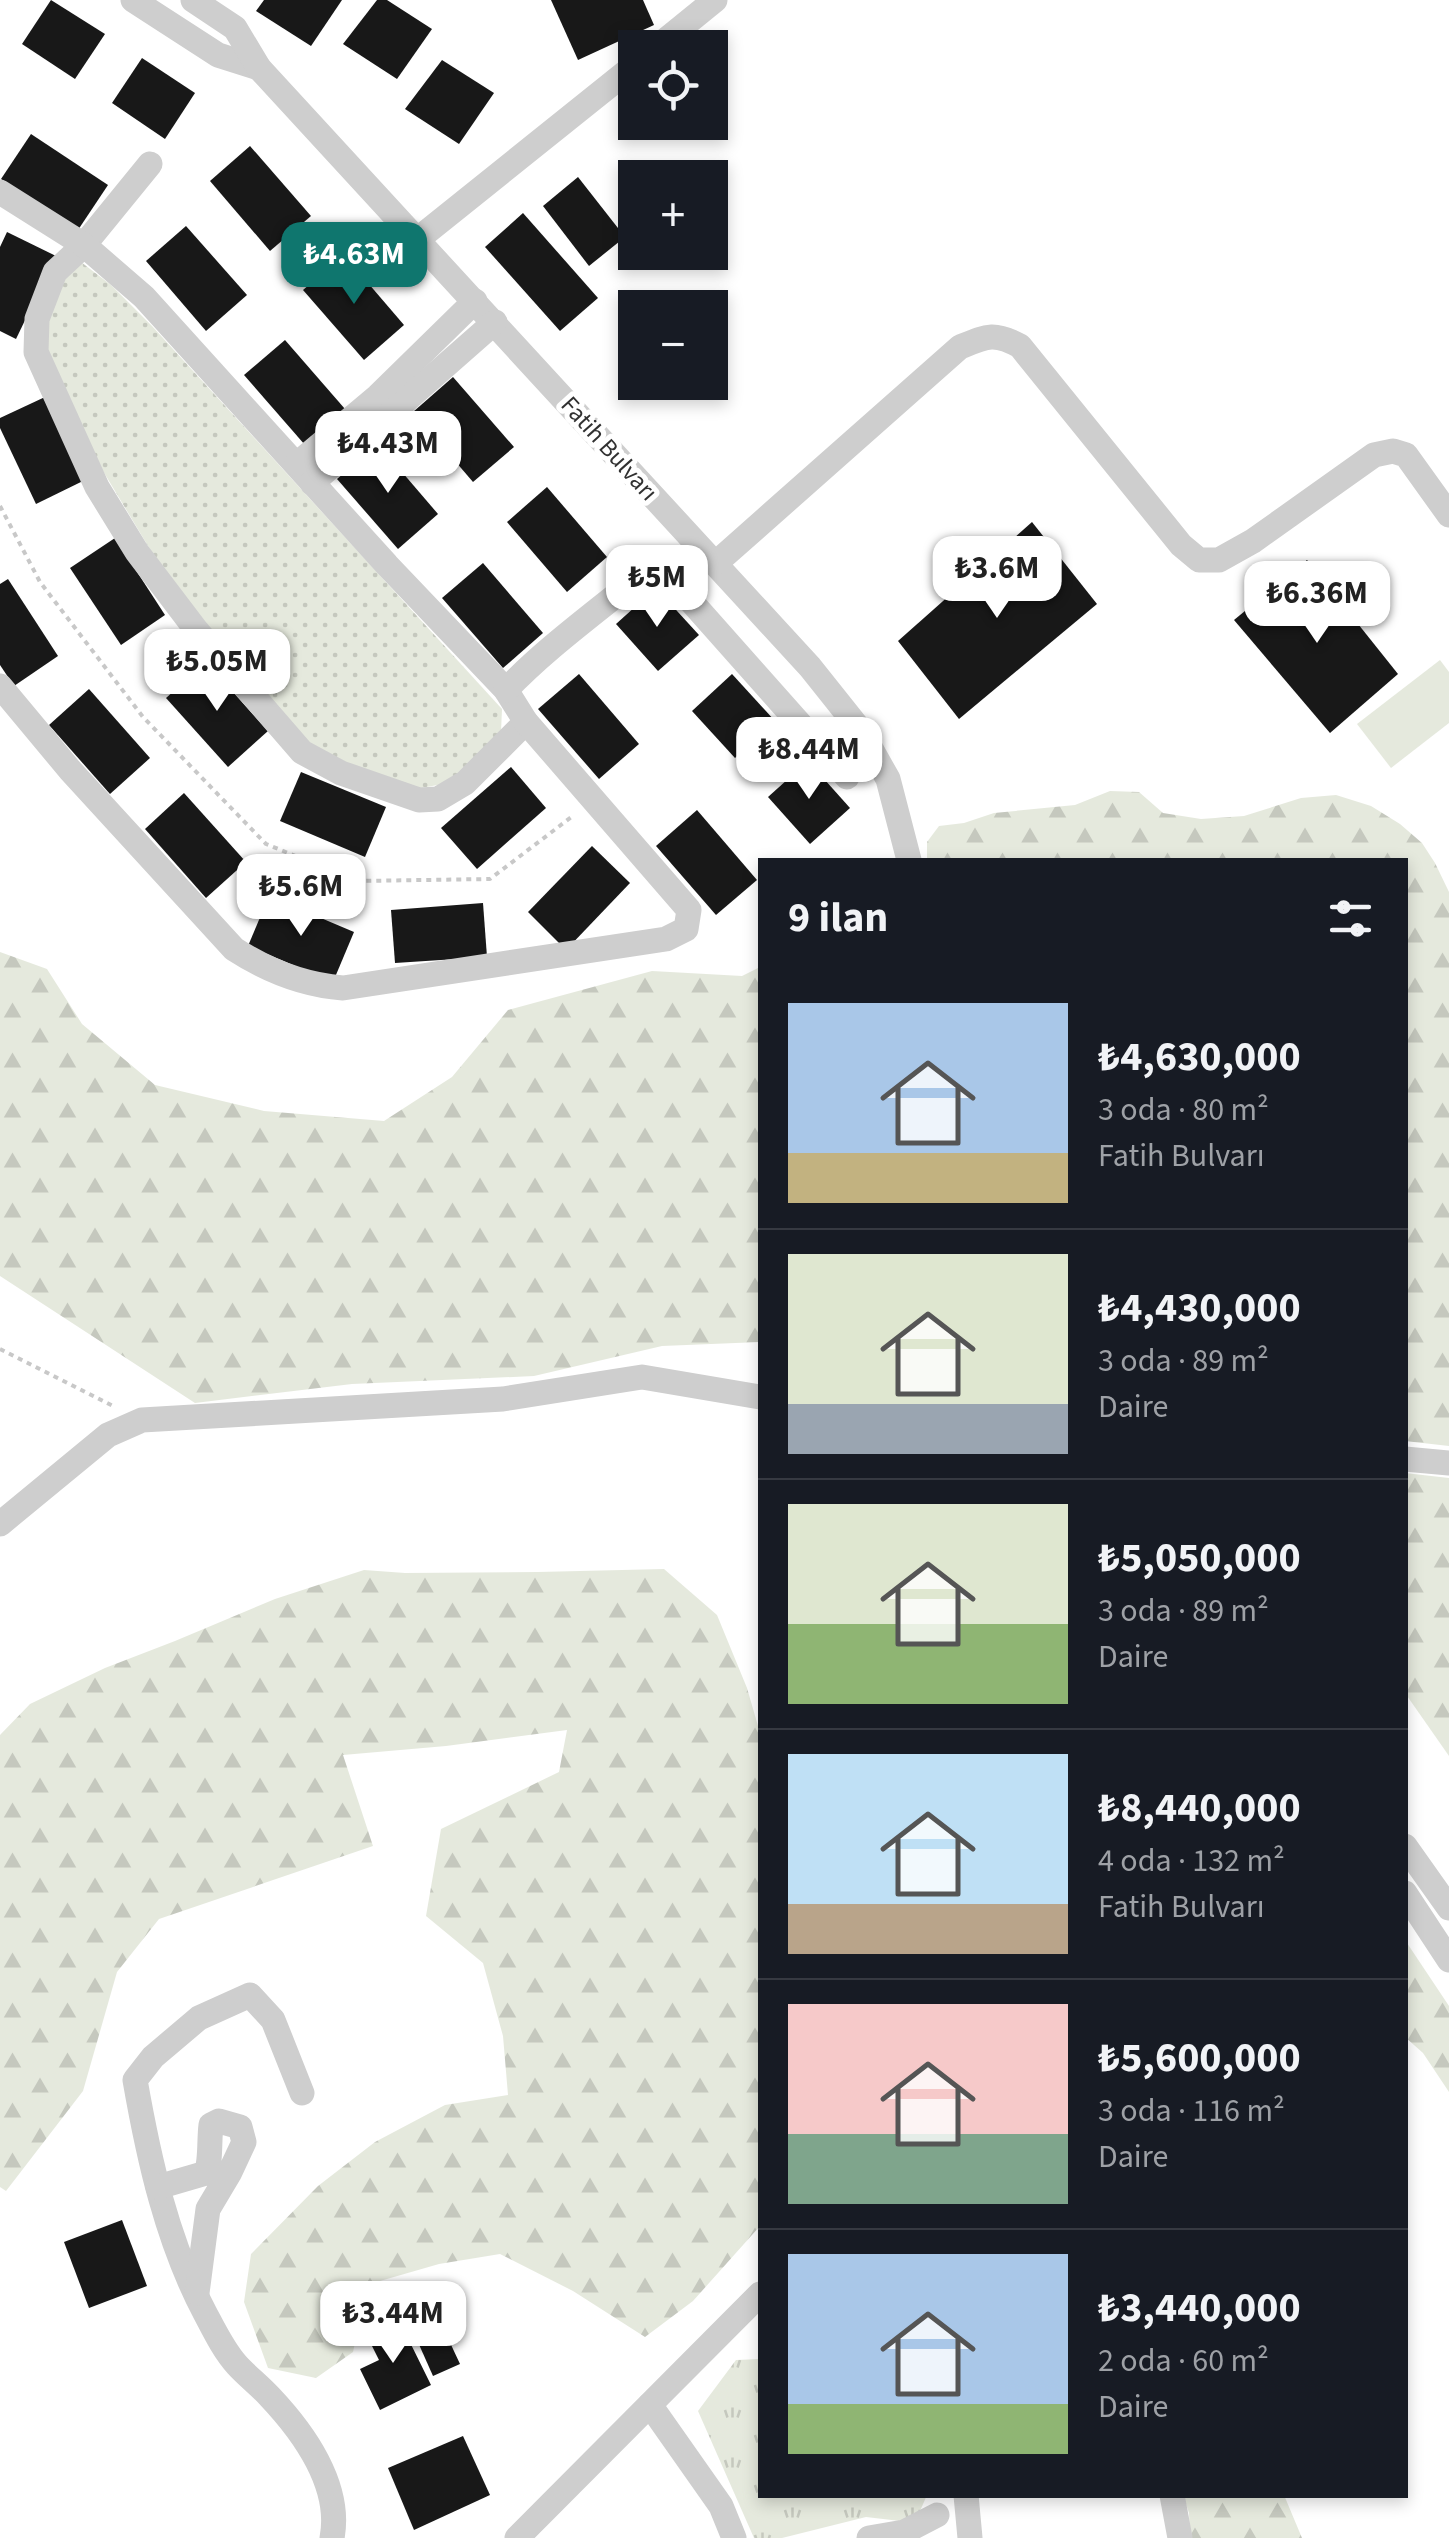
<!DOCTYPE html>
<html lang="tr">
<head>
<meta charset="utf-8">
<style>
  body { margin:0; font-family:"Source Sans 3",sans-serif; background:#242831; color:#f1f3f6; height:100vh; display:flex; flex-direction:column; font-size:38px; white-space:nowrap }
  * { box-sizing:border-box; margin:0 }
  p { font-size:32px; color:#9ea1a6 }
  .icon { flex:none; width:55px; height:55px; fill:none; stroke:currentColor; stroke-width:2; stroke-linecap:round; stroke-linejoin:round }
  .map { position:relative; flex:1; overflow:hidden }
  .drawer { position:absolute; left:758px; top:858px; width:650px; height:1640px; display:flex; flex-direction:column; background:#171b24; border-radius:0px; box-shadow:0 5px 15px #0003 }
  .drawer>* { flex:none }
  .controls { position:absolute; left:618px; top:30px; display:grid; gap:20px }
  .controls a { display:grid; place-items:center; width:110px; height:110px; border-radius:0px; background:#171b24; box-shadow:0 5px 15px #0003; font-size:50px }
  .price { position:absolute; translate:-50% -85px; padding:0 22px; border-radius:20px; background:#fff; color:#222; font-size:32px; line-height:65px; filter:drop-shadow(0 2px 5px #0008) }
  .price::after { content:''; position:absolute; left:50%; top:60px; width:30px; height:22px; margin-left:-15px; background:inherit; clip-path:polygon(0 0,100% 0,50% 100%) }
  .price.on { background:#0f766e; color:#fff }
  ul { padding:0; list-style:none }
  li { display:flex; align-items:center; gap:30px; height:250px; padding:0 30px }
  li+li { border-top:2px solid #363941 }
  li span { display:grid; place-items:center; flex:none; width:280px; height:200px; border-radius:0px; color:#555 }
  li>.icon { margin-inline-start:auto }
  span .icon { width:120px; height:120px; fill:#fffc; stroke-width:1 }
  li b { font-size:42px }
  h2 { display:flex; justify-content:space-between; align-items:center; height:120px; padding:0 30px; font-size:42px }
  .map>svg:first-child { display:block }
  .grass { fill:url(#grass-dots) }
  .forest { fill:url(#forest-firs) }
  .park { fill:url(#park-tufts) }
  .garden { fill:#e5e9dd }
  .building { fill:#181818 }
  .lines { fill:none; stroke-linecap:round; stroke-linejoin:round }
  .path { stroke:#c8c8c8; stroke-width:4; stroke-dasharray:5 5; stroke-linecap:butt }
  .minor { stroke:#cecece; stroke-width:25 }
  .labels { text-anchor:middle; stroke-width:10; stroke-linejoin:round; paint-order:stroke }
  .street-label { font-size:25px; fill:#313131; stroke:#fff }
</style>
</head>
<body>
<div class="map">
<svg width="1449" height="2538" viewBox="0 0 1449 2538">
  <defs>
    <pattern id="grass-dots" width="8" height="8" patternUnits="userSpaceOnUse" patternTransform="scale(2.5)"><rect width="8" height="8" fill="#e5e9dd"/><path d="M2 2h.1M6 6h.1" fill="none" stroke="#c5c8be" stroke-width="1.8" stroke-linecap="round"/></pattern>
    <pattern id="forest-firs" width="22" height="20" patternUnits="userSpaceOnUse" patternTransform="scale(2.5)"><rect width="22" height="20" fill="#e5e9dd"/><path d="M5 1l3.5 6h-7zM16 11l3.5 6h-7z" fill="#c5c8be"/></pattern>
    <pattern id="park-tufts" width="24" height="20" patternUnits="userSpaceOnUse" patternTransform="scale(2.5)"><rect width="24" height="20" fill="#e5e9dd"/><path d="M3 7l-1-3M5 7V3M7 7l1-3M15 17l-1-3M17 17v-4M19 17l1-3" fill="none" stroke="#c5c8be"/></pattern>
  </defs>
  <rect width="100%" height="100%" fill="#fff"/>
  <path class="grass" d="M81 262 111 285 152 326 502 709 501 732 448 783 411 790 316 752 215 643 163 571 73 421 42 334 61 277Z"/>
  <g class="forest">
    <path d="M1110 791 1139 792 1163 813 1201 819 1244 816 1301 798 1336 795 1371 806 1400 824 1422 843 1435 863 1449 892V1446L1405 1441V860H927V842L939 826 964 823 994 813 1075 805Z"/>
    <path d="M0 952 47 969 82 1024 155 1085 264 1111 384 1121 452 1077 508 1010 652 971 742 976 760 967V1342L662 1346 534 1376 352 1384 195 1403 0 1276Z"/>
    <path d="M1405 1473 1449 1478V1756L1405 1693Z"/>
    <path d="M664 1569 717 1615 747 1688 760 1733V2226L693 2301 645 2337 573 2291 500 2254 439 2264 380 2281 364 2301 353 2352 316 2378 268 2368 244 2302 251 2254 318 2186 375 2142 445 2105 508 2095 503 2036 483 1963 426 1916 441 1829 559 1772 567 1730 446 1746 343 1755 373 1846 159 1919 117 1972 83 2091 6 2191 0 2187V1735L30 1704 105 1668 175 1641 275 1599 364 1570 405 1573 538 1572Z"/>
    <path d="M1405 1940 1449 2006V2092L1423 2053 1405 2037Z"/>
    <path d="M1183 2495H1284L1302 2538H1190L1189 2513Z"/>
  </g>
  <path class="park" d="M760 2359V2495H927L920 2511 900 2521 866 2517 782 2538H754L698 2411 736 2360Z"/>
  <path class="garden" d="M1440 660 1449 672V723L1391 768 1357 724Z"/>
  <g class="building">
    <path d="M51 0 105 34 75 79 22 44Z"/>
    <path d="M264 0H342L311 46 256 11Z"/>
    <path d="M377 0H387L432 29 397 79 343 44Z"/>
    <path d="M551 0H643L654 25 578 60Z"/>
    <path d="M142 58 195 93 165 139 112 103Z"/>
    <path d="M442 60 494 93 459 144 405 109Z"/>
    <path d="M31 134 108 185 78 230 1 179Z"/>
    <path d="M250 146 311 216 270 251 210 181Z"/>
    <path d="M578 177 625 237 589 266 543 206Z"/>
    <path d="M523 213 598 298 560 331 485 247Z"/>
    <path d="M186 226 247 295 206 331 146 261Z"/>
    <path d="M7 232 56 256 16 339 0 331V247Z"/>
    <path d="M344 255 404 325 364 360 303 290Z"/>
    <path d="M285 340 345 409 305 445 244 375Z"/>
    <path d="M453 377 514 447 473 482 413 412Z"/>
    <path d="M45 397 85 480 36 504 0 428V418Z"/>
    <path d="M378 444 438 514 398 549 337 479Z"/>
    <path d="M547 487 607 557 567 592 507 522Z"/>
    <path d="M1032 522 1097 604 959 719 898 641Z"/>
    <path d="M115 538 165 615 121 645 70 568Z"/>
    <path d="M1307 560 1398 674 1330 733 1234 620Z"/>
    <path d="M483 563 543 633 503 668 442 598Z"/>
    <path d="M8 579 58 656 14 686 0 665V584Z"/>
    <path d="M656 588 699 635 658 671 616 624Z"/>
    <path d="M206 662 268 731 228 767 166 698Z"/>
    <path d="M579 674 639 744 599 779 538 709Z"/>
    <path d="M732 674 775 721 735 758 692 711Z"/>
    <path d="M89 689 150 758 110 794 49 725Z"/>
    <path d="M808 761 850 808 810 844 768 797Z"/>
    <path d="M511 767 546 808 477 869 441 828Z"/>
    <path d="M301 772 386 807 365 857 280 821Z"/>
    <path d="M184 793 246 862 206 898 145 829Z"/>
    <path d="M697 810 757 880 716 915 656 846Z"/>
    <path d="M592 846 630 883 566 950 528 912Z"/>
    <path d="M269 896 354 932 333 982 248 946Z"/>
    <path d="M483 903 487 957 395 963 391 910Z"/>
    <path d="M122 2220 147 2286 89 2308 64 2242Z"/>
    <path d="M398 2318 431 2385 380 2410 360 2369 379 2360 366 2334Z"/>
    <path d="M439 2319 460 2364 433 2376 413 2331Z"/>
    <path d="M463 2436 490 2495 414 2530 388 2468Z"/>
  </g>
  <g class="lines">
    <g class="path">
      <path d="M0 506 40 582 143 717 266 844 357 881 490 879 574 815"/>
      <path d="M0 1349 115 1407"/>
    </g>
    <g class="minor">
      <path d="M133 0 218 55 259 68"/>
      <path d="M193 0 235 28 259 68 810 667 861 731 888 779 909 860"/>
      <path d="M656 48 715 0"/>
      <path d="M150 164 84 245 55 272 37 319 36 352 97 487 137 552 197 631 302 752 341 773 419 800 438 799 465 783 526 722"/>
      <path d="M0 192 84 245 144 297 387 565 506 690 526 722 689 910 686 929 666 939 343 988C303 985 268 971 234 949L70 770 0 686"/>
      <path d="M418 239 635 65"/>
      <path d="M297 464 378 396 475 301"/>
      <path d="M312 483 495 322"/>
      <path d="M716 563 960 347C987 336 994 332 1020 346L1181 545 1199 560H1219L1253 541 1374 455 1393 451 1406 455 1449 515"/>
      <path d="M506 690C549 645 601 609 648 569H657L689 599 847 777"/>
      <path d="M1405 1459 1449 1463"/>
      <path d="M0 1524 108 1435 142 1420 503 1399 642 1377 760 1397"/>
      <path d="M1405 1846 1449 1908"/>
      <path d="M1405 1893 1449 1960"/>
      <path d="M302 2093 273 2020 250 1995 199 2018 153 2057 135 2080C149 2160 167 2241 205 2313 214 2330 224 2351 237 2365 247 2376 260 2386 270 2397 304 2433 342 2486 332 2538"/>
      <path d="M158 2187 206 2173C211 2162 209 2140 211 2125L219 2121 240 2127 244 2142 230 2172 208 2209 197 2293"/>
      <path d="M650 2405 721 2506 734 2538"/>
      <path d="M966 2495 970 2538"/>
      <path d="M1172 2495 1180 2538"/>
      <path d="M517 2538 760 2294"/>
      <path d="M869 2538 904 2532 937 2515"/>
    </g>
  </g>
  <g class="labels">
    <g class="street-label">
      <text transform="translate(610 448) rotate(48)" y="9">Fatih Bulvarı</text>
    </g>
  </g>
</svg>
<div class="controls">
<a><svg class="icon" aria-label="locate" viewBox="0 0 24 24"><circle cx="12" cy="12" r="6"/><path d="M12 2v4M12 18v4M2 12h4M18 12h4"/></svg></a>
<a>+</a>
<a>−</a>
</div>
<b class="price on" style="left:354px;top:307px">₺4.63M</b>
<b class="price" style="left:388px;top:496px">₺4.43M</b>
<b class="price" style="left:997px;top:621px">₺3.6M</b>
<b class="price" style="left:657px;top:630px">₺5M</b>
<b class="price" style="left:1317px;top:646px">₺6.36M</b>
<b class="price" style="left:217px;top:714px">₺5.05M</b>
<b class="price" style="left:809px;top:802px">₺8.44M</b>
<b class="price" style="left:301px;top:939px">₺5.6M</b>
<b class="price" style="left:393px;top:2366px">₺3.44M</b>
<section class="drawer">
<h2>9 ilan<svg class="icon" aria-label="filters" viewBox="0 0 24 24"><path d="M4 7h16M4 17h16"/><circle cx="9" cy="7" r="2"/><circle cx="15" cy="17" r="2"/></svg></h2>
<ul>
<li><span style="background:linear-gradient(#a9c7e8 75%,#c2b280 0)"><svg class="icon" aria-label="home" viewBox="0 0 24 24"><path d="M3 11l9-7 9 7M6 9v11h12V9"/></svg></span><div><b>₺4,630,000</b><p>3 oda · 80 m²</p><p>Fatih Bulvarı</p></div></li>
<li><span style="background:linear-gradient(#dfe7d0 75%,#9aa5b1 0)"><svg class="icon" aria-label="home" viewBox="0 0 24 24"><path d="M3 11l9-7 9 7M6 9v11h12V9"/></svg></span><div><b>₺4,430,000</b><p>3 oda · 89 m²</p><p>Daire</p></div></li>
<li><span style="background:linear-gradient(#dfe7d0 60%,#8fb573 0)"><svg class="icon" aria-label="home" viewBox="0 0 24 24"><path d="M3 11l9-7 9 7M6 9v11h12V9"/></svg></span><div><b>₺5,050,000</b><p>3 oda · 89 m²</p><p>Daire</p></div></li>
<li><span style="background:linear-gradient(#bfe0f5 75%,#b9a48a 0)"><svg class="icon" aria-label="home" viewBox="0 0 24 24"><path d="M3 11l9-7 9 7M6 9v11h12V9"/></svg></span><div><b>₺8,440,000</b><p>4 oda · 132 m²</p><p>Fatih Bulvarı</p></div></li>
<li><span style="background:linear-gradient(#f6c9c9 65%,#7fa58c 0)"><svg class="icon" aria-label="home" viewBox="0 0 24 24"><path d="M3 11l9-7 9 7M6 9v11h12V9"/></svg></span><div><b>₺5,600,000</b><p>3 oda · 116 m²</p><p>Daire</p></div></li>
<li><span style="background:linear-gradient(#a9c7e8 75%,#8fb573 0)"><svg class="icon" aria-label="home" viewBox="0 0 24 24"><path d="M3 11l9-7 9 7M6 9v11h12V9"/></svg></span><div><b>₺3,440,000</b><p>2 oda · 60 m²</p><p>Daire</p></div></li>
</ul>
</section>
</div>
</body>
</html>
